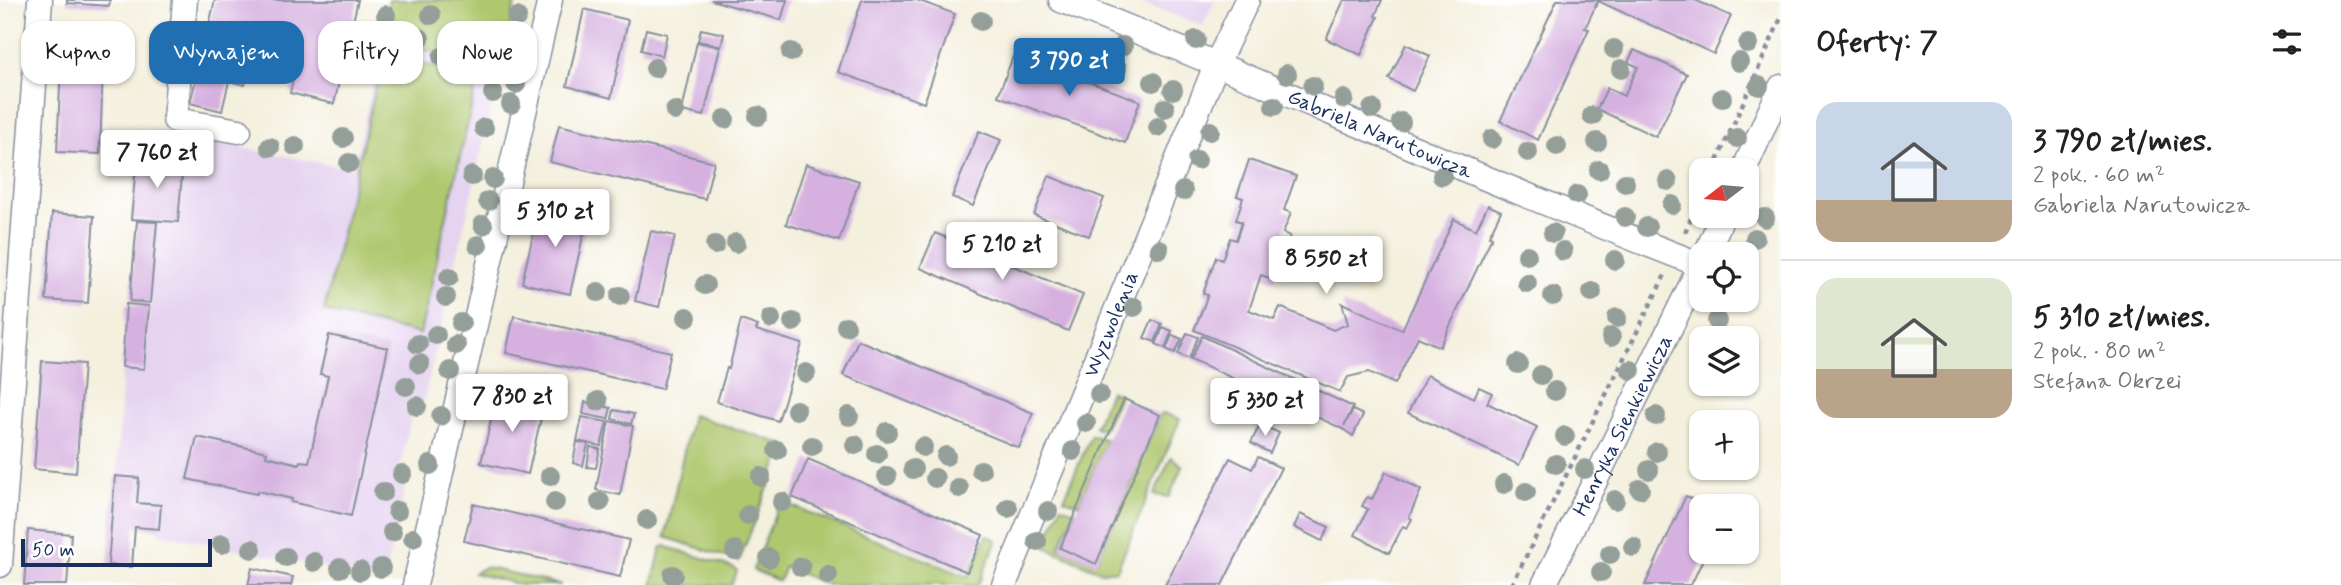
<!DOCTYPE html>
<html lang="pl">
<head>
<meta charset="utf-8">
<style>
  body { margin:0; font-family:Mynerve,sans-serif; background:#f2f2f2; color:#222; height:100vh; display:flex; flex-direction:column; font-size:26px; white-space:nowrap }
  * { box-sizing:border-box; margin:0 }
  p { font-size:23px; color:#767676 }
  .icon { flex:none; width:38px; height:38px; fill:none; stroke:currentColor; stroke-width:2; stroke-linecap:round; stroke-linejoin:round }
  .map { position:relative; flex:1; overflow:hidden }
  .sheet { display:flex; flex-direction:column; background:#fff; width:560px }
  .sheet>* { flex:none }
  .top-card { position:absolute; left:21px; top:21px; width:665px; height:63px; display:flex; gap:14px }
  .needle { width:46px; rotate:254deg }
  .tools { position:absolute; left:1689px; top:158px; display:grid; gap:14px }
  .tools a { display:grid; place-items:center; width:70px; height:70px; border-radius:14px; background:#fff; box-shadow:0 2px 5px #0004; font-size:35px }
  .scale { position:absolute; left:21px; bottom:18px; width:191px; box-sizing:border-box; padding-left:7px; border:4px solid #1b2f5e; border-top:0; font-size:19px; line-height:24px; white-space:nowrap; color:#1b2f5e; -webkit-text-stroke:5px #fff; paint-order:stroke }
  .price { position:absolute; translate:-50% -60px; padding:0 16px; border-radius:7px; background:#fff; color:#222; font-size:23px; line-height:46px; filter:drop-shadow(0 2px 4px #0008) }
  .price::after { content:''; position:absolute; left:50%; top:42px; width:21px; height:16px; margin-left:-10px; background:inherit; clip-path:polygon(0 0,100% 0,50% 100%) }
  .price.on { background:#1f6fb2; color:#fff }
  ul { padding:0; list-style:none }
  li { display:flex; align-items:center; gap:21px; height:175px; padding:0 35px }
  li+li { border-top:2px solid #e0e0e0 }
  li span { display:grid; place-items:center; flex:none; width:196px; height:140px; border-radius:21px; color:#555 }
  li>.icon { margin-inline-start:auto }
  span .icon { width:84px; height:84px; fill:#fffc; stroke-width:1 }
  li b { font-size:30px }
  h2 { display:flex; justify-content:space-between; align-items:center; height:84px; padding:0 35px; font-size:30px }
  .chip { padding:0 24px; border-radius:21px; background:#fff; box-shadow:0 2px 5px #0004; font-size:24px; line-height:63px }
  .chip.on { background:#1f6fb2; color:#fff }
  main { display:flex; flex:1; min-height:0 }
  .map>svg:first-child { display:block }
  .built { fill:#e5d3f0 }
  .green { fill:#afc86e; stroke:#657c66; stroke-width:2 }
  .building { fill:#d6b1e0 }
  .lines { fill:none; stroke-linecap:round; stroke-linejoin:round }
  .minor-casing { stroke:#88909e; stroke-width:27 }
  .path { stroke:#88909e; stroke-width:4.5; stroke-dasharray:5 5; stroke-linecap:butt }
  .minor { stroke:#fff; stroke-width:24 }
  .tree { fill:#959f9a }
  .labels { text-anchor:middle; stroke-width:7; stroke-linejoin:round; paint-order:stroke }
  .street-label { font-size:21px; fill:#1b2f5e; stroke:#fff }
</style>
</head>
<body>
<main>
<div class="map">
<svg width="1781" height="585" viewBox="0 0 1781 585">
  <rect width="100%" height="100%" fill="#fff"/>
  <filter id="ink" filterUnits="userSpaceOnUse"><feTurbulence type="fractalNoise" baseFrequency=".0143" numOctaves="2"/><feDisplacementMap in="SourceGraphic" scale="14" xChannelSelector="R" yChannelSelector="G"/><feConvolveMatrix kernelMatrix="1 2 1 2 8 2 1 2 1" color-interpolation-filters="sRGB"/></filter>
  <filter id="wash" filterUnits="userSpaceOnUse"><feTurbulence type="fractalNoise" baseFrequency=".00686" numOctaves="4" result="noise"/><feDisplacementMap in="SourceGraphic" scale="28" xChannelSelector="R" yChannelSelector="G"/><feGaussianBlur stdDeviation="1.57" result="paint"/><feColorMatrix in="noise" values="0 0 0 0 0 0 0 0 0 0 0 0 0 0 0 0 0 1.4 0 .05"/><feComposite in="paint" operator="in"/></filter>
  <g filter="url(#wash)">
    <rect width="100%" height="100%" fill="#f4f0de"/>
    <g class="built">
      <path d="M1133 0H1215L1203 26Z"/>
      <path d="M382 41 501 66 423 405 413 408 400 467 408 475 384 580 158 533 161 505 137 503 139 478 117 476 122 367 145 369 157 220 178 221 183 163 160 161V156H149L151 130 353 169Z"/>
    </g>
    <g class="green">
      <path d="M389 0H516L501 66 382 41Z"/>
      <path d="M383 55 478 77 420 334 324 311Z"/>
      <path d="M1110 391 1120 394 1103 430 1095 427Z"/>
      <path d="M1163 413 1180 419 1117 570 1102 572 1045 547 1061 506 1076 511 1059 548 1096 563 1160 415Z"/>
      <path d="M692 415 783 444 784 447 739 561 665 537Z"/>
      <path d="M1091 435 1107 440 1079 504 1064 499Z"/>
      <path d="M1171 457 1183 466 1169 497 1154 495Z"/>
      <path d="M780 501 968 577 987 535 997 540 978 585H828L785 567 779 581 753 570Z"/>
      <path d="M664 546 734 568 737 571 731 585H652L661 548Z"/>
      <path d="M485 567 561 585H521L474 573Z"/>
    </g>
    <g id="blocks">
      <g class="building">
        <path d="M67 0H110L109 6 67 3Z"/>
        <path d="M215 0H358L334 104 290 93 299 55 255 44 245 85 229 81 222 111 190 103Z"/>
        <path d="M711 0H787L781 20Z"/>
        <path d="M862 0H917L955 14 924 103 838 72Z"/>
        <path d="M1382 0 1375 16 1378 17 1361 55 1326 39 1344 0Z"/>
        <path d="M1557 0H1695L1731 16 1714 54 1598 1 1585 28 1589 29 1538 140 1500 121Z"/>
        <path d="M584 9 628 20 611 98 567 86Z"/>
        <path d="M646 29 667 34 662 56 641 50Z"/>
        <path d="M701 29 724 34 721 46 698 41Z"/>
        <path d="M697 42 720 47 704 116 682 111Z"/>
        <path d="M1406 44 1430 56 1413 91 1389 79Z"/>
        <path d="M1634 50 1687 74 1656 137 1597 109 1607 88 1624 96 1638 67 1628 62Z"/>
        <path d="M1014 54 1140 101 1125 143 998 96Z"/>
        <path d="M61 64 103 66 100 154 57 152Z"/>
        <path d="M559 125 714 162 705 199 550 162Z"/>
        <path d="M979 131 1001 140 973 206 952 197Z"/>
        <path d="M137 155 161 156 160 161 183 163 178 222 131 219Z"/>
        <path d="M1249 160 1296 176 1284 210 1291 213 1283 233 1290 236 1275 280 1261 275 1249 310 1274 320 1280 307 1333 330 1348 324 1342 303 1402 330 1454 219 1476 230 1488 205 1501 211 1489 236 1492 237 1440 347 1418 337 1395 384 1369 372 1348 377 1340 392 1194 330 1208 295 1203 294 1216 257 1222 260 1230 238 1236 240 1242 222 1236 220 1243 198 1237 196Z"/>
        <path d="M806 164 859 181 839 241 786 224Z"/>
        <path d="M1049 176 1104 198 1089 236 1034 215Z"/>
        <path d="M540 204 588 214 570 294 522 283Z"/>
        <path d="M52 213 94 216 88 303 46 300Z"/>
        <path d="M137 221 157 222 150 303 130 301Z"/>
        <path d="M651 231 675 236 659 307 635 301Z"/>
        <path d="M935 233 1083 295 1068 331 920 268Z"/>
        <path d="M126 304 149 306 144 369 122 367Z"/>
        <path d="M514 316 671 352 662 389 506 353Z"/>
        <path d="M741 320 758 326 756 330 802 344 778 421 717 402 727 368 729 369Z"/>
        <path d="M1152 320 1162 324 1155 342 1144 338Z"/>
        <path d="M1163 327 1172 331 1165 348 1156 344Z"/>
        <path d="M1187 333 1198 337 1189 359 1178 354Z"/>
        <path d="M329 335 388 348 351 516 291 502 292 499 258 491 257 494 187 479 197 437 267 452 266 456 299 464 300 461 309 462 328 376 320 374Z"/>
        <path d="M1172 335 1182 339 1175 353 1166 349Z"/>
        <path d="M1202 336 1353 407 1344 426 1353 410 1363 415 1353 436 1343 429 1191 359Z"/>
        <path d="M858 340 1033 413 1019 448 843 375Z"/>
        <path d="M42 361 84 364 76 473 34 469Z"/>
        <path d="M1427 375 1474 398 1479 387 1492 393 1487 403 1537 427 1519 465 1408 413Z"/>
        <path d="M497 394 544 405 528 474 481 463Z"/>
        <path d="M1124 399 1160 415 1096 564 1060 548Z"/>
        <path d="M585 402 611 408 608 419 583 414Z"/>
        <path d="M614 410 634 414 631 424 612 419Z"/>
        <path d="M582 417 607 422 601 446 577 441Z"/>
        <path d="M609 421 633 426 620 495 596 490Z"/>
        <path d="M1260 424 1279 433 1270 453 1251 443Z"/>
        <path d="M577 442 588 444 583 466 573 463Z"/>
        <path d="M590 447 600 449 596 468 587 467Z"/>
        <path d="M1258 457 1281 468 1222 585H1165L1230 458 1252 469Z"/>
        <path d="M808 459 983 535 967 572 792 497Z"/>
        <path d="M1386 472 1421 490 1409 517 1412 519 1407 528 1403 526 1389 553 1355 535 1368 509 1362 506 1367 497 1372 499Z"/>
        <path d="M115 476 139 478 137 503 161 505 159 529 135 527 132 567 108 565Z"/>
        <path d="M1686 496 1707 506H1701V551H1707L1691 585H1645Z"/>
        <path d="M473 504 629 540 620 577 464 541Z"/>
        <path d="M1300 514 1329 527 1322 541 1294 527Z"/>
        <path d="M28 530 71 534 67 585H24Z"/>
        <path d="M252 568 293 577 291 585H248Z"/>
      </g>
    </g>
  </g>
  <g filter="url(#ink)">
    <use href="#blocks" fill-opacity="0" stroke="#88909e" stroke-width="2"/>
    <g class="lines">
      <g class="minor-casing">
        <g id="minor">
          <path d="M185 0 175 120 239 131"/>
          <path id="s1" d="M1061 0C1275 86 1485 182 1701 265"/>
          <path d="M1744 170 1781 87"/>
          <path d="M1706 254 1723 215"/>
          <path d="M0 565 40 0"/>
          <path d="M415 585 550 0"/>
          <path id="s2" d="M1004 585 1217 63 1247 0"/>
          <path id="s3" d="M1544 585 1701 265"/>
        </g>
      </g>
      <g class="path">
        <path d="M1713 170 1781 18"/>
        <path d="M1685 232 1701 196"/>
        <path d="M1512 585 1665 275"/>
      </g>
      <use href="#minor" class="minor"/>
    </g>
    <g class="tree">
      <circle cx="386" cy="15" r="10"/>
      <circle cx="431" cy="15" r="10"/>
      <circle cx="517" cy="17" r="10"/>
      <circle cx="981" cy="21" r="10"/>
      <circle cx="398" cy="33" r="10"/>
      <circle cx="420" cy="38" r="10"/>
      <circle cx="513" cy="38" r="10"/>
      <circle cx="1196" cy="40" r="10"/>
      <circle cx="491" cy="41" r="10"/>
      <circle cx="1748" cy="44" r="10"/>
      <circle cx="458" cy="46" r="10"/>
      <circle cx="1123" cy="46" r="10"/>
      <circle cx="382" cy="47" r="10"/>
      <circle cx="1614" cy="49" r="10"/>
      <circle cx="791" cy="52" r="10"/>
      <circle cx="406" cy="54" r="10"/>
      <circle cx="442" cy="57" r="10"/>
      <circle cx="1739" cy="62" r="10"/>
      <circle cx="474" cy="63" r="10"/>
      <circle cx="506" cy="64" r="10"/>
      <circle cx="655" cy="68" r="10"/>
      <circle cx="1117" cy="68" r="10"/>
      <circle cx="1621" cy="69" r="10"/>
      <circle cx="1287" cy="74" r="10"/>
      <circle cx="1153" cy="82" r="10"/>
      <circle cx="516" cy="84" r="10"/>
      <circle cx="1313" cy="86" r="10"/>
      <circle cx="1759" cy="86" r="10"/>
      <circle cx="1173" cy="90" r="10"/>
      <circle cx="493" cy="93" r="10"/>
      <circle cx="1722" cy="98" r="10"/>
      <circle cx="1344" cy="99" r="10"/>
      <circle cx="511" cy="104" r="10"/>
      <circle cx="1274" cy="106" r="10"/>
      <circle cx="1165" cy="108" r="10"/>
      <circle cx="1372" cy="109" r="10"/>
      <circle cx="675" cy="111" r="10"/>
      <circle cx="758" cy="116" r="10"/>
      <circle cx="1592" cy="116" r="10"/>
      <circle cx="725" cy="119" r="10"/>
      <circle cx="1401" cy="122" r="10"/>
      <circle cx="1158" cy="127" r="10"/>
      <circle cx="484" cy="128" r="10"/>
      <circle cx="1210" cy="131" r="10"/>
      <circle cx="343" cy="138" r="10"/>
      <circle cx="1737" cy="138" r="10"/>
      <circle cx="1492" cy="139" r="10"/>
      <circle cx="1597" cy="142" r="10"/>
      <circle cx="295" cy="146" r="10"/>
      <circle cx="1557" cy="146" r="10"/>
      <circle cx="270" cy="147" r="10"/>
      <circle cx="1528" cy="152" r="10"/>
      <circle cx="1197" cy="160" r="10"/>
      <circle cx="349" cy="163" r="10"/>
      <circle cx="1599" cy="170" r="10"/>
      <circle cx="472" cy="176" r="10"/>
      <circle cx="1442" cy="176" r="10"/>
      <circle cx="493" cy="179" r="10"/>
      <circle cx="1668" cy="181" r="10"/>
      <circle cx="1625" cy="183" r="10"/>
      <circle cx="1183" cy="191" r="10"/>
      <circle cx="1577" cy="195" r="10"/>
      <circle cx="488" cy="201" r="10"/>
      <circle cx="1672" cy="205" r="10"/>
      <circle cx="1625" cy="217" r="10"/>
      <circle cx="1765" cy="218" r="10"/>
      <circle cx="483" cy="225" r="10"/>
      <circle cx="1647" cy="227" r="10"/>
      <circle cx="1553" cy="233" r="10"/>
      <circle cx="1755" cy="238" r="10"/>
      <circle cx="736" cy="243" r="10"/>
      <circle cx="478" cy="245" r="10"/>
      <circle cx="715" cy="245" r="10"/>
      <circle cx="1159" cy="249" r="10"/>
      <circle cx="1563" cy="251" r="10"/>
      <circle cx="1527" cy="255" r="10"/>
      <circle cx="1615" cy="260" r="10"/>
      <circle cx="449" cy="277" r="10"/>
      <circle cx="1527" cy="283" r="10"/>
      <circle cx="705" cy="285" r="10"/>
      <circle cx="598" cy="292" r="10"/>
      <circle cx="1592" cy="292" r="10"/>
      <circle cx="620" cy="296" r="10"/>
      <circle cx="1553" cy="296" r="10"/>
      <circle cx="446" cy="297" r="10"/>
      <circle cx="1134" cy="307" r="10"/>
      <circle cx="687" cy="317" r="10"/>
      <circle cx="1617" cy="318" r="10"/>
      <circle cx="771" cy="319" r="10"/>
      <circle cx="1717" cy="321" r="10"/>
      <circle cx="793" cy="322" r="10"/>
      <circle cx="461" cy="323" r="10"/>
      <circle cx="846" cy="326" r="10"/>
      <circle cx="436" cy="335" r="10"/>
      <circle cx="1611" cy="337" r="10"/>
      <circle cx="418" cy="344" r="10"/>
      <circle cx="456" cy="345" r="10"/>
      <circle cx="420" cy="364" r="10"/>
      <circle cx="1518" cy="364" r="10"/>
      <circle cx="1631" cy="370" r="10"/>
      <circle cx="450" cy="371" r="10"/>
      <circle cx="806" cy="373" r="10"/>
      <circle cx="1541" cy="375" r="10"/>
      <circle cx="406" cy="386" r="10"/>
      <circle cx="1555" cy="391" r="10"/>
      <circle cx="1099" cy="394" r="10"/>
      <circle cx="598" cy="401" r="10"/>
      <circle cx="417" cy="406" r="10"/>
      <circle cx="796" cy="410" r="10"/>
      <circle cx="441" cy="416" r="10"/>
      <circle cx="849" cy="416" r="10"/>
      <circle cx="1656" cy="416" r="10"/>
      <circle cx="1086" cy="423" r="10"/>
      <circle cx="887" cy="432" r="10"/>
      <circle cx="1565" cy="436" r="10"/>
      <circle cx="855" cy="445" r="10"/>
      <circle cx="812" cy="446" r="10"/>
      <circle cx="923" cy="447" r="10"/>
      <circle cx="777" cy="450" r="10"/>
      <circle cx="1073" cy="451" r="10"/>
      <circle cx="1657" cy="452" r="10"/>
      <circle cx="877" cy="454" r="10"/>
      <circle cx="946" cy="456" r="10"/>
      <circle cx="1556" cy="464" r="10"/>
      <circle cx="430" cy="465" r="10"/>
      <circle cx="913" cy="469" r="10"/>
      <circle cx="1585" cy="469" r="10"/>
      <circle cx="981" cy="470" r="10"/>
      <circle cx="1649" cy="470" r="10"/>
      <circle cx="402" cy="474" r="10"/>
      <circle cx="550" cy="476" r="10"/>
      <circle cx="887" cy="476" r="10"/>
      <circle cx="761" cy="477" r="10"/>
      <circle cx="935" cy="478" r="10"/>
      <circle cx="1504" cy="484" r="10"/>
      <circle cx="959" cy="488" r="10"/>
      <circle cx="1640" cy="489" r="10"/>
      <circle cx="383" cy="492" r="10"/>
      <circle cx="1526" cy="492" r="10"/>
      <circle cx="1615" cy="500" r="10"/>
      <circle cx="555" cy="502" r="10"/>
      <circle cx="600" cy="502" r="10"/>
      <circle cx="782" cy="502" r="10"/>
      <circle cx="1008" cy="508" r="10"/>
      <circle cx="397" cy="511" r="10"/>
      <circle cx="1048" cy="511" r="10"/>
      <circle cx="748" cy="515" r="10"/>
      <circle cx="647" cy="520" r="10"/>
      <circle cx="392" cy="532" r="10"/>
      <circle cx="413" cy="538" r="10"/>
      <circle cx="1037" cy="541" r="10"/>
      <circle cx="222" cy="544" r="10"/>
      <circle cx="1633" cy="547" r="10"/>
      <circle cx="252" cy="549" r="10"/>
      <circle cx="735" cy="550" r="10"/>
      <circle cx="1610" cy="554" r="10"/>
      <circle cx="286" cy="557" r="10"/>
      <circle cx="769" cy="558" r="10"/>
      <circle cx="314" cy="562" r="10"/>
      <circle cx="801" cy="567" r="10"/>
      <circle cx="340" cy="568" r="10"/>
      <circle cx="381" cy="568" r="10"/>
      <circle cx="360" cy="571" r="10"/>
      <circle cx="1601" cy="572" r="10"/>
      <circle cx="673" cy="575" r="10"/>
      <circle cx="828" cy="575" r="10"/>
    </g>
  </g>
  <g class="labels">
    <g class="street-label">
      <text dy="7" stroke="none"><textPath href="#s1" startOffset="346">Gabriela Narutowicza</textPath></text>
      <text dy="7" stroke="none"><textPath href="#s2" startOffset="282">Wyzwolenia</textPath></text>
      <text dy="7" stroke="none"><textPath href="#s3" startOffset="178">Henryka Sienkiewicza</textPath></text>
    </g>
  </g>
</svg>
<div class="tools">
<a><svg class="needle" viewBox="-14 -14 28 28"><path d="M0-13l5 13h-10z" fill="#e53935"/><path d="M0 13l5-13h-10z" fill="#767676"/></svg></a>
<a><svg class="icon" aria-label="locate" viewBox="0 0 24 24"><circle cx="12" cy="12" r="6"/><path d="M12 2v4M12 18v4M2 12h4M18 12h4"/></svg></a>
<a><svg class="icon" aria-label="layers" viewBox="0 0 24 24"><path d="M12 4l9 5-9 5-9-5zM3 14l9 5 9-5"/></svg></a>
<a>+</a>
<a>−</a>
</div>
<div class="scale">50 m</div>
<b class="price on" style="left:1069px;top:98px">3 790 zł</b>
<b class="price" style="left:157px;top:190px">7 760 zł</b>
<b class="price" style="left:555px;top:249px">5 310 zł</b>
<b class="price" style="left:1002px;top:282px">5 210 zł</b>
<b class="price" style="left:1326px;top:296px">8 550 zł</b>
<b class="price" style="left:512px;top:434px">7 830 zł</b>
<b class="price" style="left:1265px;top:438px">5 330 zł</b>
<div class="top-card">
<a class="chip">Kupno</a>
<a class="chip on">Wynajem</a>
<a class="chip">Filtry</a>
<a class="chip">Nowe</a>
</div>
</div>
<section class="sheet">
<h2>Oferty: 7<svg class="icon" aria-label="filters" viewBox="0 0 24 24"><path d="M4 7h16M4 17h16"/><circle cx="9" cy="7" r="2"/><circle cx="15" cy="17" r="2"/></svg></h2>
<ul>
<li><span style="background:linear-gradient(#c9d6e8 70%,#b9a48a 0)"><svg class="icon" aria-label="home" viewBox="0 0 24 24"><path d="M3 11l9-7 9 7M6 9v11h12V9"/></svg></span><div><b>3 790 zł/mies.</b><p>2 pok. · 60 m²</p><p>Gabriela Narutowicza</p></div></li>
<li><span style="background:linear-gradient(#dfe7d0 65%,#b9a48a 0)"><svg class="icon" aria-label="home" viewBox="0 0 24 24"><path d="M3 11l9-7 9 7M6 9v11h12V9"/></svg></span><div><b>5 310 zł/mies.</b><p>2 pok. · 80 m²</p><p>Stefana Okrzei</p></div></li>
</ul>
</section>
</main>
</body>
</html>
